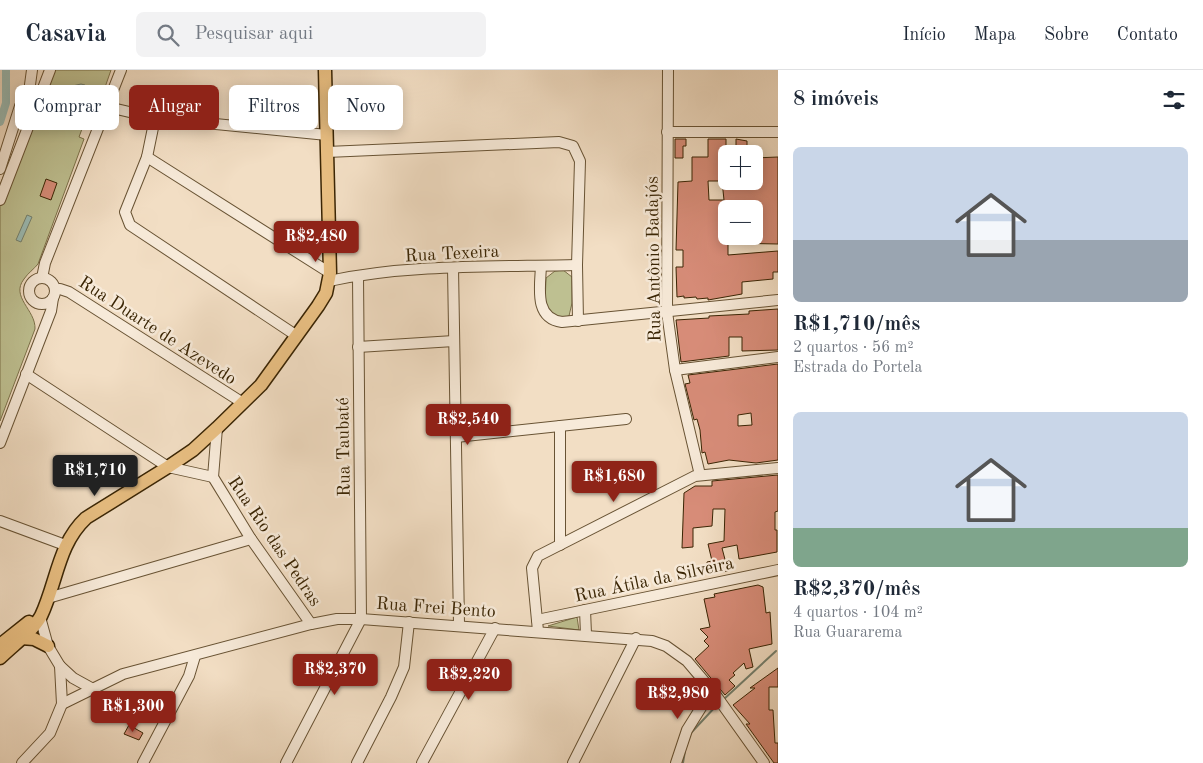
<!DOCTYPE html>
<html lang="pt">
<head>
<meta charset="utf-8">
<style>
  body { margin:0; font-family:"Old Standard TT",serif; background:#f2f2f3; color:#1f2937; height:100vh; display:flex; flex-direction:column; font-size:19px; white-space:nowrap }
  * { box-sizing:border-box; margin:0 }
  p { font-size:16px; color:#747a83 }
  .icon { flex:none; width:28px; height:28px; fill:none; stroke:currentColor; stroke-width:2; stroke-linecap:round; stroke-linejoin:round }
  .map { position:relative; flex:1; overflow:hidden }
  .side { display:flex; flex-direction:column; background:#fff; width:425px }
  .side>* { flex:none }
  .guide { position:absolute; left:15px; top:15px; width:475px; height:45px; display:flex; gap:10px }
  .tools { position:absolute; left:718px; top:75px; display:grid; gap:10px }
  .tools a { display:grid; place-items:center; width:45px; height:45px; border-radius:8px; background:#fff; box-shadow:0 2px 12px #0003; font-size:25px }
  .price { position:absolute; translate:-50% -42px; padding:0 11px; border-radius:5px; background:#8f2418; color:#fff; font-size:16px; line-height:32px; filter:drop-shadow(0 1px 2px #0008) }
  .price::after { content:''; position:absolute; left:50%; top:30px; width:15px; height:11px; margin-left:-8px; background:inherit; clip-path:polygon(0 0,100% 0,50% 100%) }
  .price.selected { background:#222; color:#fff }
  ul { padding:0; list-style:none }
  li { display:grid; align-content:center; gap:10px; height:265px; padding:0 15px }
  li span { display:grid; place-items:center; height:155px; border-radius:8px; color:#555 }
  li>.icon { margin-inline-start:auto }
  span .icon { width:90px; height:90px; fill:#fffc; stroke-width:1 }
  li b { font-size:21px }
  h2 { display:flex; justify-content:space-between; align-items:center; height:60px; padding:0 15px; font-size:21px }
  .chip { padding:0 18px; border-radius:8px; background:#fff; box-shadow:0 2px 12px #0003; font-size:18px; line-height:45px }
  .chip.selected { background:#8f2418; color:#fff }
  header { display:flex; align-items:center; gap:30px; box-sizing:border-box; height:70px; padding:0 25px; background:#fff; border-bottom:1px solid #e0e1e3 }
  header strong { font-size:24px }
  nav { display:flex; gap:28px; margin-inline-start:auto; font-size:18px }
  .search { width:350px; height:45px; background:#f2f2f3; display:flex; align-items:center; gap:12px; box-sizing:border-box; padding:0 18px; border-radius:8px; color:#747a83; font-size:19px }
  main { display:flex; flex:1; min-height:0 }
  .map>svg:first-child { display:block }
  .green { fill:#bec091; stroke:#7c724a }
  .water { fill:#9bbcb5; stroke:#74806e }
  .lines { fill:none; stroke-linecap:round; stroke-linejoin:round }
  .stream { stroke:#74806e; stroke-width:2 }
  .canal { stroke:#9bbcb5; stroke-width:8 }
  .building { fill:#d78c78; stroke:#3a2504; fill-rule:evenodd }
  .minor-casing { stroke:#685334; stroke-width:12 }
  .major-casing { stroke:#3a2504; stroke-width:15 }
  .minor { stroke:#f7ead9; stroke-width:10 }
  .major { stroke:#e9bf82; stroke-width:12 }
  .labels { text-anchor:middle; stroke-width:5; stroke-linejoin:round; paint-order:stroke }
  .street-label { font-size:18px; fill:#3a2504; stroke:#f7ead9 }
</style>
</head>
<body>
<header>
<strong>Casavia</strong>
<div class="search"><svg class="icon" aria-label="search" viewBox="0 0 24 24"><circle cx="10" cy="10" r="6"/><path d="M15 15l6 6"/></svg>Pesquisar aqui</div>
<nav><a>Início</a><a>Mapa</a><a>Sobre</a><a>Contato</a></nav>
</header>
<main>
<div class="map">
<svg width="778" height="693" viewBox="0 0 778 693">
  <rect width="100%" height="100%" fill="#f2dec4"/>
  <filter id="stains"><feTurbulence type="fractalNoise" baseFrequency=".004" numOctaves="4"/><feColorMatrix values="0 0 0 0 .2 0 0 0 0 .09 0 0 0 0 .02 0 0 0 .5 -.17"/></filter>
  <radialGradient id="worn" r=".72"><stop offset=".6" stop-color="#630" stop-opacity="0"/><stop offset="1" stop-color="#630" stop-opacity=".3"/></radialGradient>
  <g class="green">
    <path d="M45 0H111L102 26 95 24 79 67 84 69 38 194C34 199 28 203 24 209 10 227 36 240 35 259L0 351V115Z"/>
    <path d="M563 200 572 207V233L569 246 556 249 545 235 546 208 555 201Z"/>
    <path d="M577 547 579 560 548 556Z"/>
  </g>
  <g class="water">
    <path d="M81 14 85 15V21L75 28 74 35 67 36 64 31 68 26V17Z"/>
    <path d="M27 145 32 147 21 172 16 170Z"/>
  </g>
  <g class="lines">
    <g class="stream">
      <path d="M723 630 776 581"/>
      <path d="M690 664 717 635"/>
      <path d="M683 693 685 681"/>
    </g>
    <path class="canal" d="M0 52 6 33V0"/>
  </g>
  <g class="building">
    <path d="M675 69H686V76H683V88H675Z"/>
    <path d="M708 69H726V111H754V88L778 87V174L728 173V185L778 181V202H773V209L742 212V224L708 230V228L697 229 696 227 684 228V226L677 227 676 197H683V180H676L678 112 692 111V87H708ZM708 111H722L724 130H709ZM726 139H754V166H726Z"/>
    <path d="M736 69 747 71V81H736Z"/>
    <path d="M46 109 57 113 51 130 40 126Z"/>
    <path d="M778 239V280L742 281V267H729V286L681 292 676 250 709 248V246L749 244V241Z"/>
    <path d="M778 294V390L756 393 729 390 708 394 705 382 702 383 700 360 697 349 694 350 685 314 690 313 688 305ZM751 343 752 355 738 356V345Z"/>
    <path d="M778 405V441L775 442V460H777V482L739 489 737 475 722 478 728 501 709 504 707 492 712 491 708 474 724 471 725 439H713L712 456 693 458V477L682 478 684 423 695 416H712V411Z"/>
    <path d="M758 515 763 517 766 543 770 542 772 574 749 579 753 597 746 599 744 593 733 603 735 605 729 610 735 616 725 625 695 589 709 576 704 571 708 567 700 559 710 557 704 529 715 527 714 524Z"/>
    <path d="M778 598V617H769V640H773L775 673H778V693H774L746 654H750L733 635 755 618H750Z"/>
    <path d="M129 655 143 663 139 670 124 664Z"/>
  </g>
  <g class="lines">
    <g class="minor-casing">
      <g id="minor">
        <path d="M668 0 667 242 675 300 700 405"/>
        <path d="M108 37 155 48 327 65"/>
        <path d="M155 48 147 87 125 142 130 155 297 266"/>
        <path d="M667 62H778"/>
        <path d="M327 82 559 72 573 76 580 91 577 195 578 251"/>
        <path d="M147 87 330 203"/>
        <path d="M0 99 20 36 29 22 32 0"/>
        <path d="M0 130 50 0"/>
        <path d="M541 196C540 218 534 248 562 252L778 230"/>
        <path d="M453 198 459 554"/>
        <path d="M42 208 45 193 121 0"/>
        <circle cx="42" cy="221" r="13"/>
        <path d="M329 211C410 194 495 197 577 195"/>
        <path d="M55 220 60 219 69 222 243 333"/>
        <path d="M358 277 454 271"/>
        <path d="M675 300 778 287"/>
        <path d="M26 304 168 397 213 407"/>
        <path d="M560 356V475"/>
        <path d="M217 358 213 407 251 469 311 554"/>
        <path d="M456 367 626 349"/>
        <path d="M0 373 51 241 53 228"/>
        <path d="M0 451 65 475"/>
        <path d="M48 528 251 469"/>
        <path d="M585 540 586 564"/>
        <path d="M537 550 778 500"/>
        <path d="M538 561 532 498 538 486 695 406 778 398"/>
        <path d="M60 596 73 608 93 619"/>
        <path d="M62 634 123 604 311 554 337 549H361L652 571 666 576 687 591 715 624 764 693"/>
        <path d="M22 693 50 663 62 634 60 596 48 576 40 547"/>
        <path d="M143 693 189 606 195 586"/>
        <path d="M286 693 361 549 358 206"/>
        <path d="M357 693 391 627 404 597 409 552"/>
        <path d="M422 693 495 558"/>
        <path d="M573 693 636 568"/>
        <path d="M676 693 687 660 712 620"/>
      </g>
    </g>
    <g class="major-casing">
      <g id="major">
        <path d="M21 568 34 569 48 576"/>
        <path d="M0 575 29 552"/>
        <path d="M0 588C13 575 32 562 41 546 57 512 58 474 86 448L168 397 193 380 217 358 261 315 318 236 326 223 330 203 325 0"/>
      </g>
    </g>
    <use href="#minor" class="minor"/>
    <use href="#major" class="major"/>
  </g>
  <g class="labels">
    <g class="street-label">
      <text transform="translate(452 183) rotate(-3)" y="6">Rua Texeira</text>
      <text transform="translate(653 189) rotate(-91)" y="6">Rua Antônio Badajós</text>
      <text transform="translate(158 260) rotate(33)" y="6">Rua Duarte de Azevedo</text>
      <text transform="translate(343 377) rotate(-91)" y="6">Rua Taubaté</text>
      <text transform="translate(275 471) rotate(56)" y="6">Rua Rio das Pedras</text>
      <text transform="translate(654 509) rotate(-12)" y="6">Rua Átila da Silveira</text>
      <text transform="translate(436 537) rotate(4)" y="6">Rua Frei Bento</text>
    </g>
  </g>
  <rect width="100%" height="100%" filter="url(#stains)"/>
  <rect width="100%" height="100%" fill="url(#worn)"/>
</svg>
<div class="tools">
<a>+</a>
<a>−</a>
</div>
<b class="price" style="left:316px;top:193px">R$2,480</b>
<b class="price" style="left:468px;top:376px">R$2,540</b>
<b class="price selected" style="left:95px;top:427px">R$1,710</b>
<b class="price" style="left:614px;top:433px">R$1,680</b>
<b class="price" style="left:335px;top:626px">R$2,370</b>
<b class="price" style="left:469px;top:631px">R$2,220</b>
<b class="price" style="left:678px;top:650px">R$2,980</b>
<b class="price" style="left:133px;top:663px">R$1,300</b>
<div class="guide">
<a class="chip">Comprar</a>
<a class="chip selected">Alugar</a>
<a class="chip">Filtros</a>
<a class="chip">Novo</a>
</div>
</div>
<section class="side">
<h2>8 imóveis<svg class="icon" aria-label="filters" viewBox="0 0 24 24"><path d="M4 7h16M4 17h16"/><circle cx="9" cy="7" r="2"/><circle cx="15" cy="17" r="2"/></svg></h2>
<ul>
<li><span style="background:linear-gradient(#c9d6e8 60%,#9aa5b1 0)"><svg class="icon" aria-label="home" viewBox="0 0 24 24"><path d="M3 11l9-7 9 7M6 9v11h12V9"/></svg></span><div><b>R$1,710/mês</b><p>2 quartos · 56 m²</p><p>Estrada do Portela</p></div></li>
<li><span style="background:linear-gradient(#c9d6e8 75%,#7fa58c 0)"><svg class="icon" aria-label="home" viewBox="0 0 24 24"><path d="M3 11l9-7 9 7M6 9v11h12V9"/></svg></span><div><b>R$2,370/mês</b><p>4 quartos · 104 m²</p><p>Rua Guararema</p></div></li>
</ul>
</section>
</main>
</body>
</html>
